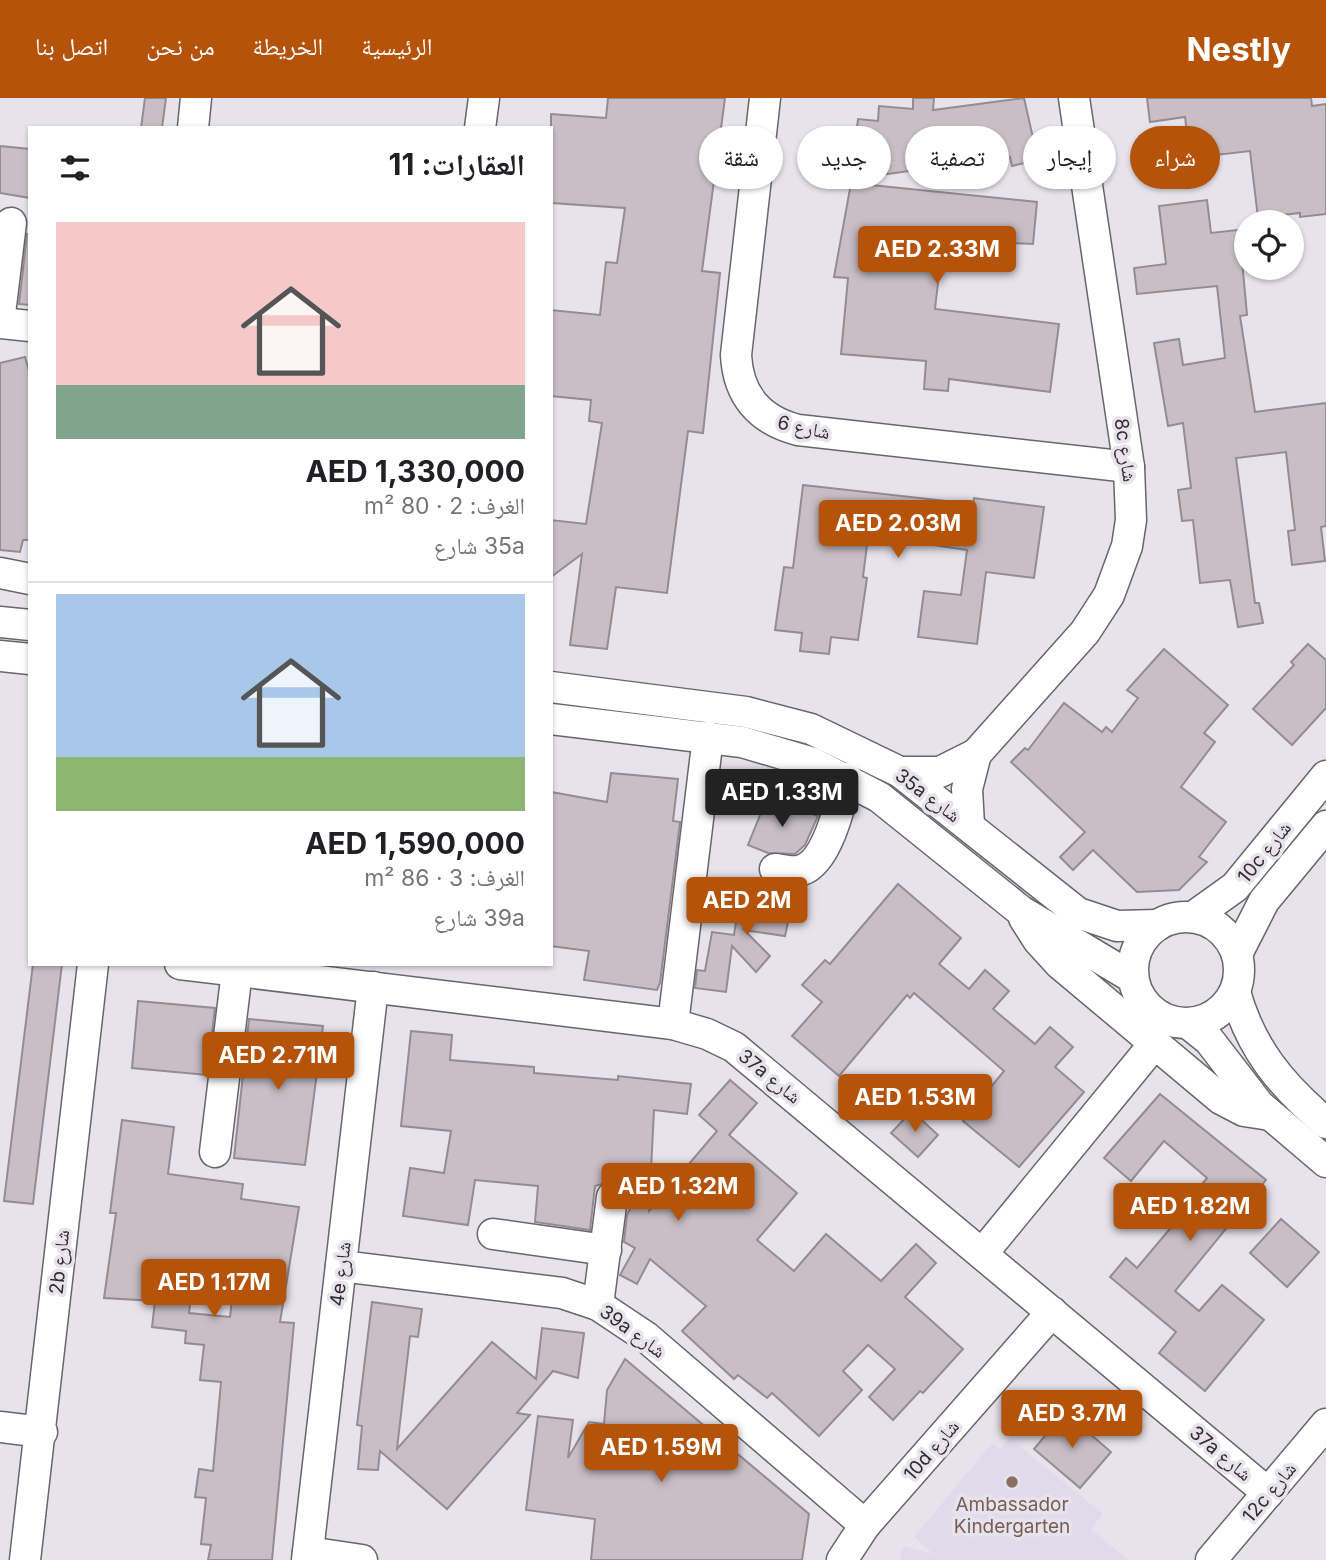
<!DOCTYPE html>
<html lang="ar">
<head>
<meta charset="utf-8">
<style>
  body { margin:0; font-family:Inter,"Noto Naskh Arabic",sans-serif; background:#f6f6f6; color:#202124; direction:rtl; height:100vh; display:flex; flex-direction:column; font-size:26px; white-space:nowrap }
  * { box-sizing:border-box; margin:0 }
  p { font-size:23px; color:#757577 }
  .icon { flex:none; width:38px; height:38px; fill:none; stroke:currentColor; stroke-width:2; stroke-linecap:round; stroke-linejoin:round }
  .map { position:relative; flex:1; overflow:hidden; direction:ltr }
  .panel { position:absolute; left:28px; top:28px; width:525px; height:840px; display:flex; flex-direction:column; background:#fff; border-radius:0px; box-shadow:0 2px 5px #0004; direction:rtl }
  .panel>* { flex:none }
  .guide { position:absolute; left:574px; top:28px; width:646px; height:63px; direction:rtl; display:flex; gap:14px }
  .controls { position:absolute; left:1234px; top:112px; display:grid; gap:14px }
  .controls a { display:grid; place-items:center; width:70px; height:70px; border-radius:50%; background:#fff; box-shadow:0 2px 5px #0004; font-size:35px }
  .price { position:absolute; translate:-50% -60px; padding:0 16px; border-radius:7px; background:#b45309; color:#fff; font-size:23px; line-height:46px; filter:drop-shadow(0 2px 4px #0008) }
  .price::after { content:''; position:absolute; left:50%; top:42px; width:21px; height:16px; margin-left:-10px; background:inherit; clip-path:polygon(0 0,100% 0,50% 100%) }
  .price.current { background:#222; color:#fff }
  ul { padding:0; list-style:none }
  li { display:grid; align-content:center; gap:14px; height:371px; padding:0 28px }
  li+li { border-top:2px solid #e0e0e0 }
  li span { display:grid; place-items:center; height:217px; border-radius:0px; color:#555 }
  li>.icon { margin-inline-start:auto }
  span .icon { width:126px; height:126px; fill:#fffc; stroke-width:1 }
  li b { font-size:30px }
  h2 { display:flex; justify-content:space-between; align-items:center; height:84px; padding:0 28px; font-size:30px }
  .tag { padding:0 24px; border-radius:32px; background:#fff; box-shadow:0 2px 5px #0004; font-size:24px; line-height:63px }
  .tag.current { background:#b45309; color:#fff }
  header { display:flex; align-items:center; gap:42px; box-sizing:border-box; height:98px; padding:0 35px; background:#b45309; color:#fff }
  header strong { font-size:33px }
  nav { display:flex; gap:38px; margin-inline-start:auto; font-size:24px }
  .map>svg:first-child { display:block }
  .built { fill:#e1daeb }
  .building { fill:#c8bec4; stroke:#948c91; stroke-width:2; fill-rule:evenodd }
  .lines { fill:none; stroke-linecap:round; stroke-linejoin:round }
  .minor-casing { stroke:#68656d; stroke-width:33 }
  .minor { stroke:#fff; stroke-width:30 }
  .education-dot { fill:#8d6e63; stroke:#e7e3ec; stroke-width:2.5 }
  .labels { text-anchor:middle; stroke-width:7; stroke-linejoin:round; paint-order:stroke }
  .street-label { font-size:19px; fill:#2f2d31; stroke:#e7e3ec }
  .education-label { font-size:19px; fill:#785e54; stroke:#e7e3ec }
</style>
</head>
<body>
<header>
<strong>Nestly</strong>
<nav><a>الرئيسية</a><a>الخريطة</a><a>من نحن</a><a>اتصل بنا</a></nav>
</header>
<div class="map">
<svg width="1326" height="1462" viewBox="0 0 1326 1462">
  <rect width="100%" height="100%" fill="#e7e3ec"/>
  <path class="built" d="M1010 1340 1103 1416 1091 1431 1128 1462H900L903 1448 933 1456 914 1439 992 1345 1000 1351Z"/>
  <g class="building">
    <path d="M145 0H166L162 30H141Z"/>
    <path d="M608 0H725L702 173 720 175 703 335 688 333 667 495 616 489 607 551 570 547 582 456 551 479V422L586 426 602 325 589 323 591 302 551 298V212L600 217 606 164 617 165 625 110 551 105V16L606 20Z"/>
    <path d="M913 0H934L933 12 1024 0 1038 62 1012 68 1010 59 851 81 858 21 878 23 879 8 913 11Z"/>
    <path d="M1147 0H1311L1312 8 1326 6V116L1300 119V115L1258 120 1250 53 1190 60 1185 19 1150 24Z"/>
    <path d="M0 48 30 51V100L0 95Z"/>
    <path d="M851 85 1037 104 1033 146 1011 145 1008 166 941 159 935 211 1059 226 1050 294 949 281 948 293 924 291 926 263 841 256 848 180 834 179Z"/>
    <path d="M1207 102 1211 135 1246 131V150L1241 151 1247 217 1240 218 1255 314 1326 305V428L1321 429 1325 463 1292 467 1288 433 1295 432 1286 354 1236 360 1255 505H1259L1263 525 1238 529 1230 482 1200 485 1193 422 1182 423 1178 392 1191 390 1183 325 1168 328 1154 245 1179 241 1183 267 1225 260 1217 188 1137 196 1134 170 1166 166 1159 108Z"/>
    <path d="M27 136 30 137V207L19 206Z"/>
    <path d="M25 259 30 276V442H23L20 454 0 452V265Z"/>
    <path d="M803 387 973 406 974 400 1044 409 1034 480 986 474 977 546 918 539 924 493 961 497 967 452 913 444 914 437 869 431 863 479 867 480 858 542 831 539 829 556 800 553 802 535 775 532 784 469 793 470Z"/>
    <path d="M1308 546 1326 562V610L1292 647 1253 611 1294 567 1291 564Z"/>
    <path d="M1164 551 1228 607 1204 635 1215 644 1181 689 1226 724 1199 759 1207 764 1179 792 1137 794 1093 752 1073 772 1060 759 1085 734 1011 664 1025 650 1028 652 1064 605 1102 634 1106 629 1112 634 1138 600 1127 592Z"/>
    <path d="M611 675 678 681 673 723 680 724 660 885 657 892 584 882 589 853 551 848V694L607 704Z"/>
    <path d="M767 700 818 718 805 747 795 756 768 755 748 747Z"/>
    <path d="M763 784 772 788 795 791 785 838 744 832 770 858 756 874 732 848 726 894 695 890 697 872 705 873 712 834 734 837 739 805 759 809Z"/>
    <path d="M898 786 961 840 939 866 969 891 985 872 1009 893 993 911 1035 946 1050 929 1073 949 1055 969 1084 994 1019 1069 963 1023 1004 973 914 895 910 900 907 897 839 978 792 938 822 904 802 887 825 862 830 866Z"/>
    <path d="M33 866H62L33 1106 4 1103Z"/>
    <path d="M138 903 215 910 207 977 132 970Z"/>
    <path d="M249 921 323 928 305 1067 234 1060Z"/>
    <path d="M411 933 452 937 450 962 534 969V975L618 982V978L691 986 687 1016 654 1012 649 1113 717 1033 699 1017 730 982 757 1005 729 1037 797 1095 757 1142 794 1173 826 1136 881 1183 916 1146 936 1165 905 1199 963 1251 923 1295 920 1293 893 1322 869 1299 895 1271 868 1247 843 1273 862 1292 819 1338 772 1295 767 1300 738 1277 734 1281 682 1233 706 1208 650 1161 637 1186 620 1177 635 1150 624 1144 627 1117 639 1094 628 1092 622 1085 614 1082 595 1088 590 1132 535 1124 538 1088 475 1082 468 1127 403 1118 410 1070 444 1075 451 1033 401 1028Z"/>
    <path d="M1160 996 1266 1082 1175 1193 1199 1213 1222 1187 1264 1222 1205 1293 1159 1255 1176 1234 1110 1179 1126 1160 1137 1170 1200 1095 1197 1092 1207 1080 1164 1043 1131 1083 1104 1060Z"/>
    <path d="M912 1013 938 1037 918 1059 891 1035Z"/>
    <path d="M122 1022 174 1029 168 1076 243 1086 241 1101 299 1109 280 1224 294 1225 272 1462H208L211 1447 201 1446 206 1400 195 1399 199 1371 213 1373 221 1284 200 1282 204 1247 185 1245 186 1233 152 1229 155 1203 104 1200 116 1115H110ZM195 1164 236 1167 230 1219 189 1215Z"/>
    <path d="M1281 1121 1319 1154 1287 1189 1250 1155Z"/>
    <path d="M372 1204 422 1211 418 1239 410 1238 397 1351 492 1244 536 1281 542 1230 584 1235 578 1280 553 1273 517 1315 530 1317 447 1411 380 1353 378 1372 358 1371 362 1328 357 1327Z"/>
    <path d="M625 1261 809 1416 802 1462H591L595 1421 526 1412 538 1318 573 1322 568 1360 589 1324 604 1326 607 1292Z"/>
    <path d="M1065 1314 1111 1354 1080 1390 1034 1351Z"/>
  </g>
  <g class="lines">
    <g class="minor-casing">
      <g id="minor">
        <path d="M765 0 736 257C738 297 759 322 798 332L1129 369"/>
        <path d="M193 30 196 0"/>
        <path d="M480 30 484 0"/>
        <path d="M0 216 11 125"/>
        <path d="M0 225 30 228"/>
        <path d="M0 475 30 481"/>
        <path d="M0 524 30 527"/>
        <path d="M0 558 30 561"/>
        <path d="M551 589 746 614 811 631 900 674 1078 815 1117 828 1158 827"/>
        <path d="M551 621 742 644 813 665 879 699 1021 813 1133 880"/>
        <path d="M900 674H940L976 656 1085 534 1109 497 1127 448 1131 422 1129 369 1074 0"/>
        <path d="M969 727 967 691 976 656"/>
        <path d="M775 771C783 772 794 775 802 772 828 763 841 704 847 680"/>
        <circle cx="1186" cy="872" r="53"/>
        <path d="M1193 819 1235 789 1326 678"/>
        <path d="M1024 820 1038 842 1060 866 1221 1001 1244 1013 1270 1017"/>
        <path d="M1237 856 1264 803 1326 728"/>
        <path d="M180 866 673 926 707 936 734 949 1268 1395"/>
        <path d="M1235 894C1251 951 1281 987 1326 1025"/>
        <path d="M673 926 708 639"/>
        <path d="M1189 926 1209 942 1259 1007 1326 1064"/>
        <path d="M215 1054 237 873"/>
        <path d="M493 1136 606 1152"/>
        <path d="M982 1156 1155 945"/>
        <path d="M341 1168 562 1195 598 1207 646 1239 865 1427"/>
        <path d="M598 1207 612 1099"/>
        <path d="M0 1329 42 1334"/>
        <path d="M308 1454 362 1462"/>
        <path d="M25 1462 93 866"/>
        <path d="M307 1462 373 889"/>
        <path d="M842 1462 865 1427 1052 1214"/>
        <path d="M1211 1462 1326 1326"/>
      </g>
    </g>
    <use href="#minor" class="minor"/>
  </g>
  <circle class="education-dot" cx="1012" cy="1384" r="7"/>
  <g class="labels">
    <g class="street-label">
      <text transform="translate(804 329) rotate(12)" y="7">شارع 6</text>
      <text transform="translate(1126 352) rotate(82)" y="7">8c شارع</text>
      <text transform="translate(928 697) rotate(37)" y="7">35a شارع</text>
      <text transform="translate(1264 754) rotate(-51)" y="7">10c شارع</text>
      <text transform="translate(770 978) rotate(39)" y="7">37a شارع</text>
      <text transform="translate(59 1164) rotate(-84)" y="7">2b شارع</text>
      <text transform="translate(340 1176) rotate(-83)" y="7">4e شارع</text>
      <text transform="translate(633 1233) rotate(36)" y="7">39a شارع</text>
      <text transform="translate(931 1352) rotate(-49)" y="7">10d شارع</text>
      <text transform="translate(1221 1355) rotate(40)" y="7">37a شارع</text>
      <text transform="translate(1269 1394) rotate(-50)" y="7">12c شارع</text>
    </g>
    <g class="education-label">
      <text x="1012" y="1413">Ambassador<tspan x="1012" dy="22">Kindergarten</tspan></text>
    </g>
  </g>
</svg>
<div class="controls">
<a><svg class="icon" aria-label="locate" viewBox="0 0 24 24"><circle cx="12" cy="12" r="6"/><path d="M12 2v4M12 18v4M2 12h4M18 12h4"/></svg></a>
</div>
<b class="price" style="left:937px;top:188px">AED 2.33M</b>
<b class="price" style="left:898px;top:462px">AED 2.03M</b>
<b class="price current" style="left:782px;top:731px">AED 1.33M</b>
<b class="price" style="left:747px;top:839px">AED 2M</b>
<b class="price" style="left:278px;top:994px">AED 2.71M</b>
<b class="price" style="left:915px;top:1036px">AED 1.53M</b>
<b class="price" style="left:678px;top:1125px">AED 1.32M</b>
<b class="price" style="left:1190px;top:1145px">AED 1.82M</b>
<b class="price" style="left:214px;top:1221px">AED 1.17M</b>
<b class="price" style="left:1072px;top:1352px">AED 3.7M</b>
<b class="price" style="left:661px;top:1386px">AED 1.59M</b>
<div class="guide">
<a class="tag current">شراء</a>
<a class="tag">إيجار</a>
<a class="tag">تصفية</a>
<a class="tag">جديد</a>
<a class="tag">شقة</a>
</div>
<section class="panel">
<h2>العقارات: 11<svg class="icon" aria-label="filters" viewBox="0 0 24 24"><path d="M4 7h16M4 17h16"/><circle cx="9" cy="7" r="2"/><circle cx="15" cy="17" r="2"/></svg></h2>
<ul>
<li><span style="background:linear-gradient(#f6c9c9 75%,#7fa58c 0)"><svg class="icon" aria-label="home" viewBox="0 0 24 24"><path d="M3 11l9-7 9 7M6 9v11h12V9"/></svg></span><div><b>AED 1,330,000</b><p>الغرف: 2 · 80 m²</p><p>35a شارع</p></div></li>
<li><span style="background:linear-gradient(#a9c7e8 75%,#8fb573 0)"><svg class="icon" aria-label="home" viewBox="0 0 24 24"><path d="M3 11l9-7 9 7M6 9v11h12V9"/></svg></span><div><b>AED 1,590,000</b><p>الغرف: 3 · 86 m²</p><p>39a شارع</p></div></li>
</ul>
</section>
</div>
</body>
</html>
